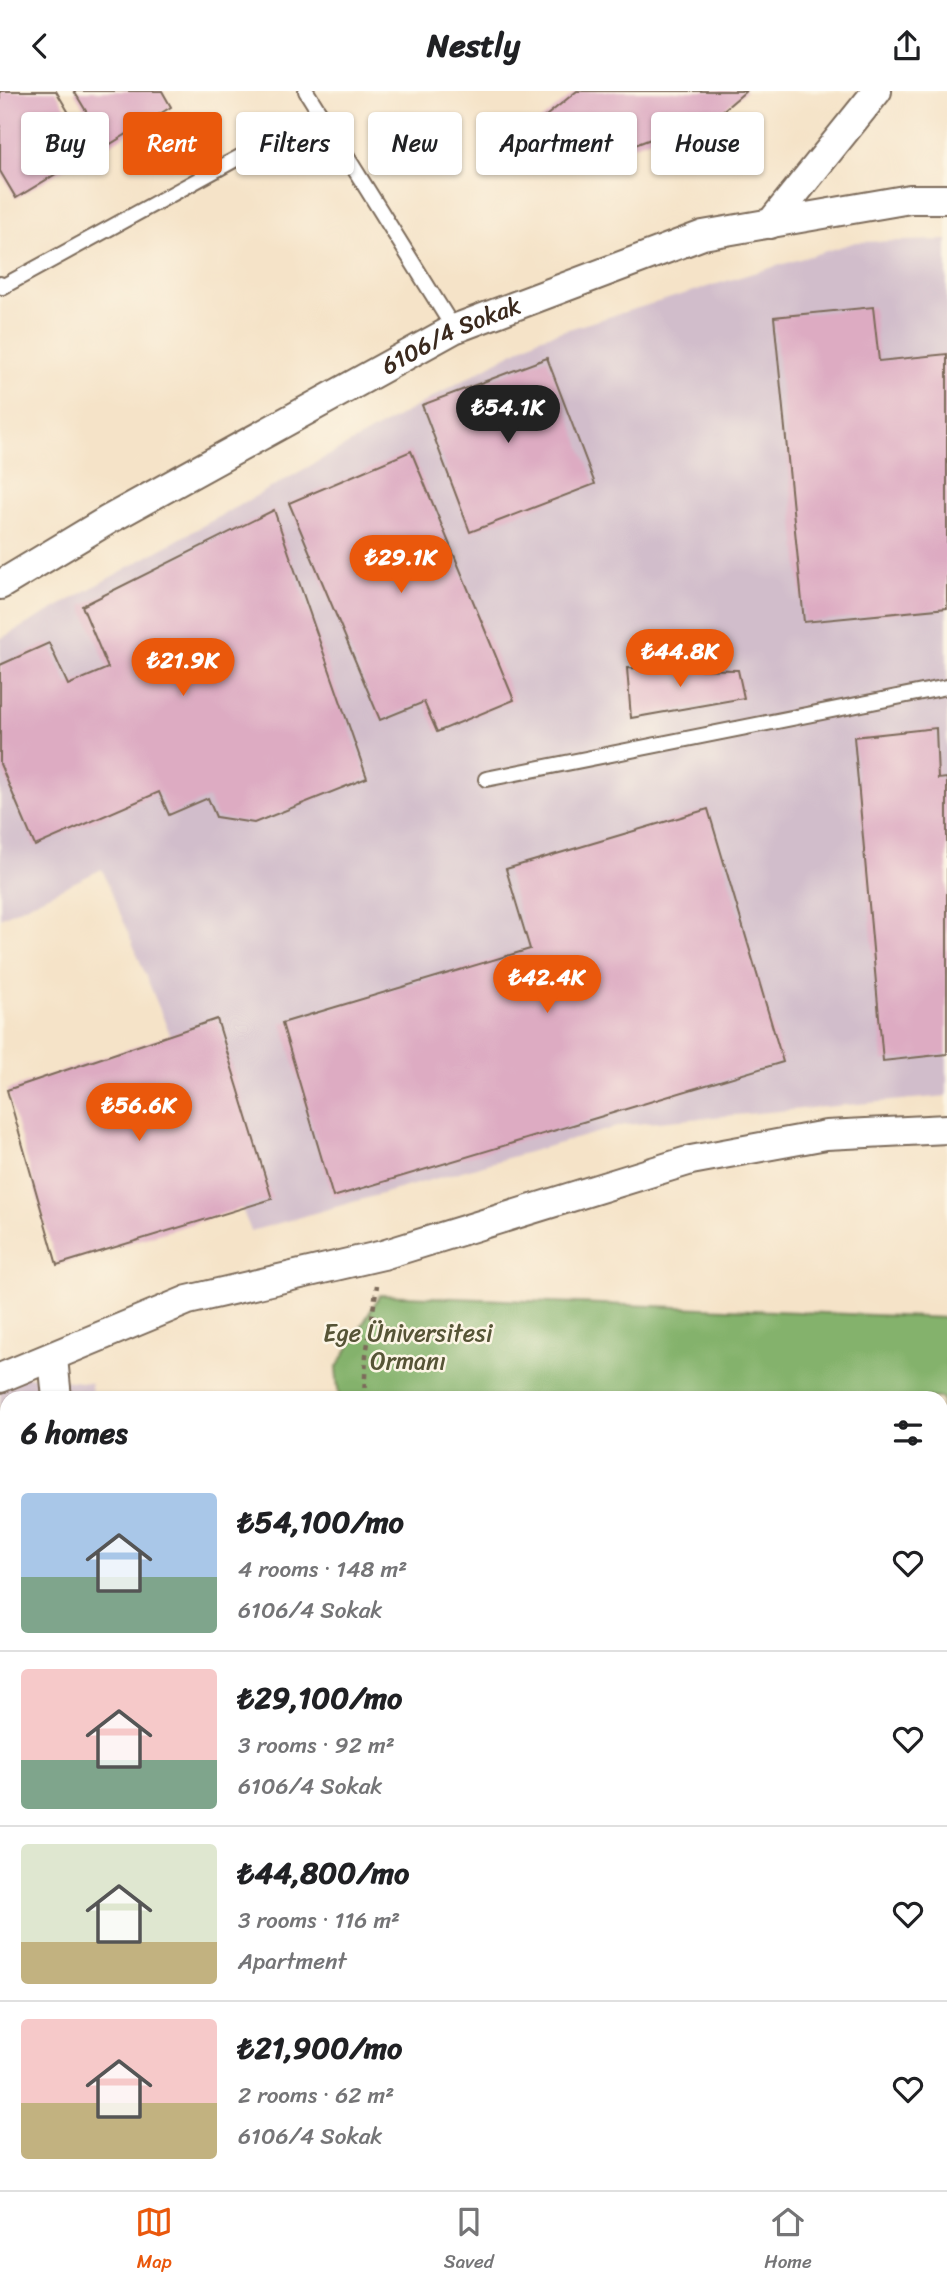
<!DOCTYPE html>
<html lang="en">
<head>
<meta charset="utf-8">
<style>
  body { margin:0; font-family:Sriracha,sans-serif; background:#f2f2f2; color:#202124; height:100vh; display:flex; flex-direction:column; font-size:26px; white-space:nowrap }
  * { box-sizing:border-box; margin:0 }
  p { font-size:23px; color:#757577 }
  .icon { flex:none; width:38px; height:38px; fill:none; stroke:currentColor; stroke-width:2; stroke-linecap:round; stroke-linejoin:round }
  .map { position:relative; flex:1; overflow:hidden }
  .sheet { position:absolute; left:0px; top:1300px; width:948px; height:800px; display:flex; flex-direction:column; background:#fff; border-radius:21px 21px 0 0; box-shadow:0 2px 5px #0004 }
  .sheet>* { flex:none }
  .hud { position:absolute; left:21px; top:21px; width:906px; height:63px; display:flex; gap:14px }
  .price { position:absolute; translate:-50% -60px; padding:0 16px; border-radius:24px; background:#ea580c; color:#fff; font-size:23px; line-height:46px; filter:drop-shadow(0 2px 4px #0008) }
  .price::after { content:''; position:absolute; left:50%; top:42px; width:21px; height:16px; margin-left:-10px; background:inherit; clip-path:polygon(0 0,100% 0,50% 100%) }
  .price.on { background:#222; color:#fff }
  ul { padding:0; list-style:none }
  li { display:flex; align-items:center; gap:21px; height:175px; padding:0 21px }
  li+li { border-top:2px solid #e0e0e0 }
  li span { display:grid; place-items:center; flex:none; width:196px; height:140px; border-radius:7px; color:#555 }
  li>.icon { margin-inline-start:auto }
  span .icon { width:84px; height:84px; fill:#fffc; stroke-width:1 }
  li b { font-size:30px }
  h2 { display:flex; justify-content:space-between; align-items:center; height:84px; padding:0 21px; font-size:30px }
  .chip { padding:0 24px; border-radius:7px; background:#fff; box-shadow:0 2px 5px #0004; font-size:24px; line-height:63px }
  .chip.on { background:#ea580c; color:#fff }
  header { display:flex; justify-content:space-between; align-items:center; height:91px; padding:0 21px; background:#fff; font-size:32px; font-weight:700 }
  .tab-bar { display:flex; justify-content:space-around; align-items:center; height:98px; border-top:2px solid #e0e0e0; background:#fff; font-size:19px; color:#757577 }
  .tab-bar a { display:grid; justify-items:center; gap:4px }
  .tab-bar .on { color:#ea580c }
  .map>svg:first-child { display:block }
  .industrial { fill:#d1bdcb }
  .forest { fill:#84b26c; stroke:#606e45; stroke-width:2 }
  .building { fill:#ddabc2 }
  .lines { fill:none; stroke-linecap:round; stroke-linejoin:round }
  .lane-casing { stroke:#7c6b5a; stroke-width:18 }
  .street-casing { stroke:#7c6b5a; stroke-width:32 }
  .path { stroke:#7c6b5a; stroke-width:4.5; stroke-dasharray:5 5; stroke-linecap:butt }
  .lane { stroke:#fff; stroke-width:14 }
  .street { stroke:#fff; stroke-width:28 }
  .labels { text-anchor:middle; stroke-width:5; stroke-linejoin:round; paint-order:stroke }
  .street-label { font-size:24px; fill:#3b2a1e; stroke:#fcf5e5 }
  .park-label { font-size:24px; fill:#565436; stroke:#fcf5e5 }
</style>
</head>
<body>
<header><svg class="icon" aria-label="back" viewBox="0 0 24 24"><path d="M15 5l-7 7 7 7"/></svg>Nestly<svg class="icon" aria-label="share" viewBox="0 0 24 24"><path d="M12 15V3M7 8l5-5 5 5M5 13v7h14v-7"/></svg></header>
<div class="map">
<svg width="947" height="2099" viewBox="0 0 947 2099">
  <rect width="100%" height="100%" fill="#fcf5e5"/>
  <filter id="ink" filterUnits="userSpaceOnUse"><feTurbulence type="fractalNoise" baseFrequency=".0143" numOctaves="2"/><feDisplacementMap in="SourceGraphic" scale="14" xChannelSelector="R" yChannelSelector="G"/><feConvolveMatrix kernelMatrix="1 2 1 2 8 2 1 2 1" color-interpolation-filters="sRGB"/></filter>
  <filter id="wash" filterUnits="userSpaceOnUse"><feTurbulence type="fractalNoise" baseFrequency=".00686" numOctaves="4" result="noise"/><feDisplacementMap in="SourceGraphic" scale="28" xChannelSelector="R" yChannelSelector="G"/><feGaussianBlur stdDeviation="1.57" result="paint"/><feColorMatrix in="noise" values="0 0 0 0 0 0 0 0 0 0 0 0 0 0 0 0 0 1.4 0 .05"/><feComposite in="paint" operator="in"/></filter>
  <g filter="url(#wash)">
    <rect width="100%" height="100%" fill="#f5e3c8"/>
    <g class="industrial">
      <path d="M947 149V1005L624 1034 251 1140 102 778 0 827V548L539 247 856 151Z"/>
      <path d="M0 1283 91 1292 92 1307H7V2093H712L713 2099H0Z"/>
    </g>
    <g class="forest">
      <path d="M380 1204 947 1227V1502L942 1501V1307H339L336 1278Z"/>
      <path d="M942 1576 947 1577V2052L942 2046Z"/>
    </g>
    <g id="blocks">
      <g class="building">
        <path d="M0 0H56L92 61 16 107 0 80Z"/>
        <path d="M74 0H162L171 16 107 55Z"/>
        <path d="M577 0H746L720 22 571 78 536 33Z"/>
        <path d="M873 216 879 270 947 263V517L804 531 774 226Z"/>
        <path d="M547 267 595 393 470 441 422 314Z"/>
        <path d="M411 360 514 609 437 641 424 611 380 629 289 412Z"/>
        <path d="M274 419 367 687 254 732 216 726 208 707 169 724 159 701 35 755 0 673V574L49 552 68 594 108 577 82 515Z"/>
        <path d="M627 577 738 579 744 607 631 627Z"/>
        <path d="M936 637 938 688 947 687V963L883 970 854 646Z"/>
        <path d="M708 718 783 971 333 1106 282 932 530 858 506 778Z"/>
        <path d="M217 928 272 1108 57 1174 7 999Z"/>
        <path d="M0 1376 7 1440V1628H0Z"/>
        <rect x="0" y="1728" width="7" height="84"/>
        <rect x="0" y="1836" width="7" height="113"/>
        <path d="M0 2069H7V2093H11V2099H0Z"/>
        <path d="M23 2093H58V2099H24Z"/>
        <rect x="66" y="2093" width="48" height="6"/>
        <path d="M205 2093H282L283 2097 205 2099Z"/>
        <path d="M294 2093H345V2099H295Z"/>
        <path d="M447 2093H497L498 2099H448Z"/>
      </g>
    </g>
  </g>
  <g filter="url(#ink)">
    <use href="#blocks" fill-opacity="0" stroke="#7c6b5a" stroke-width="2"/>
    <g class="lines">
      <g class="lane-casing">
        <g id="lane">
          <path d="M306 0 454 238"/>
          <path d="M0 193 2 196 320 22"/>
          <path d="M486 688 947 596"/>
        </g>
      </g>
      <g class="street-casing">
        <g id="street">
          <path d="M770 133 877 0"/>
          <path id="s1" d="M0 494 108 429 454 238 703 144 910 108H947"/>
          <path d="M53 1267 57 1307"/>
          <path d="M0 1287 188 1209 383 1164 691 1069 826 1044 947 1038"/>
          <path d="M0 1655H7"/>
          <path d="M0 1995H7"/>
          <path d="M190 2093 191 2099"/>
        </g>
      </g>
      <g class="path">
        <path d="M364 1307 366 1264 377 1194"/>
        <path d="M942 1547 947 1548"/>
        <path d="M866 2093 875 2099"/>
      </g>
      <use href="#lane" class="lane"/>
      <use href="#street" class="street"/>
    </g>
  </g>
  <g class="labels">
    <g class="street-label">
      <text dy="8" stroke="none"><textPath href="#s1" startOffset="516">6106/4 Sokak</textPath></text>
    </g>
    <g class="park-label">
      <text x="408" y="1250">Ege Üniversitesi<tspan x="408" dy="28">Ormanı</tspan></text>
    </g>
  </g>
</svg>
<b class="price on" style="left:508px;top:354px">₺54.1K</b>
<b class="price" style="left:401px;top:504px">₺29.1K</b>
<b class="price" style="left:680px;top:598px">₺44.8K</b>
<b class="price" style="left:183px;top:607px">₺21.9K</b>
<b class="price" style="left:547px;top:924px">₺42.4K</b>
<b class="price" style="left:139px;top:1052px">₺56.6K</b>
<div class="hud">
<a class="chip">Buy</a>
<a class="chip on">Rent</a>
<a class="chip">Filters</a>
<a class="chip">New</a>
<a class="chip">Apartment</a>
<a class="chip">House</a>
</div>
<section class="sheet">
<h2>6 homes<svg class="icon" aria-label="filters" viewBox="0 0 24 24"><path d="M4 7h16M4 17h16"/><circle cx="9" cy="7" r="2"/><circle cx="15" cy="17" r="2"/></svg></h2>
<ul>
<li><span style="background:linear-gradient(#a9c7e8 60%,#7fa58c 0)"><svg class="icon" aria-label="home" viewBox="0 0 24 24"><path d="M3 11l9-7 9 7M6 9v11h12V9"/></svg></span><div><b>₺54,100/mo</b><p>4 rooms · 148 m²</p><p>6106/4 Sokak</p></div><svg class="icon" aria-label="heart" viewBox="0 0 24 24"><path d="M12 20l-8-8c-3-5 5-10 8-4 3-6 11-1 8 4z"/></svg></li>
<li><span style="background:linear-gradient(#f6c9c9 65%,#7fa58c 0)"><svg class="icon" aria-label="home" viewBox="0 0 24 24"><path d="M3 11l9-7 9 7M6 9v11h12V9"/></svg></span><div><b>₺29,100/mo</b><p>3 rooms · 92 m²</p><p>6106/4 Sokak</p></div><svg class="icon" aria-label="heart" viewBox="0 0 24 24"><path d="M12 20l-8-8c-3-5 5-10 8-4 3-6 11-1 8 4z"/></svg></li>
<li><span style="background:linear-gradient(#dfe7d0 70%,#c2b280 0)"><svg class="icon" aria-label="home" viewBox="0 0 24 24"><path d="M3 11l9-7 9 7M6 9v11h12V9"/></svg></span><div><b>₺44,800/mo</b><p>3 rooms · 116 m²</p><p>Apartment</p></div><svg class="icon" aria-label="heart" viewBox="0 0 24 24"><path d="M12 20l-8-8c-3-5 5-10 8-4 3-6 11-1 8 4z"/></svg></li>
<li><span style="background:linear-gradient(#f6c9c9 60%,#c2b280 0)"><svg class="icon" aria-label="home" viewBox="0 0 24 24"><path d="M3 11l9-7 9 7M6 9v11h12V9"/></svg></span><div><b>₺21,900/mo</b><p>2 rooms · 62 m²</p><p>6106/4 Sokak</p></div><svg class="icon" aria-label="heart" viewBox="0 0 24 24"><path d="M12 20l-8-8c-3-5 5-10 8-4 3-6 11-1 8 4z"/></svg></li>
</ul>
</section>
</div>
<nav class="tab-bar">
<a class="on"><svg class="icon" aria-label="map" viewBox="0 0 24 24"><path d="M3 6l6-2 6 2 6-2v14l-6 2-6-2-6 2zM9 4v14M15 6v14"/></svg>Map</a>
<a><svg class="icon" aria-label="saved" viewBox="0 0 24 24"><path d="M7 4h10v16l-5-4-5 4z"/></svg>Saved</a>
<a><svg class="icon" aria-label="home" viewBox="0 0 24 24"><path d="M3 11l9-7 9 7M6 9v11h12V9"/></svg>Home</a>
</nav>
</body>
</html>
